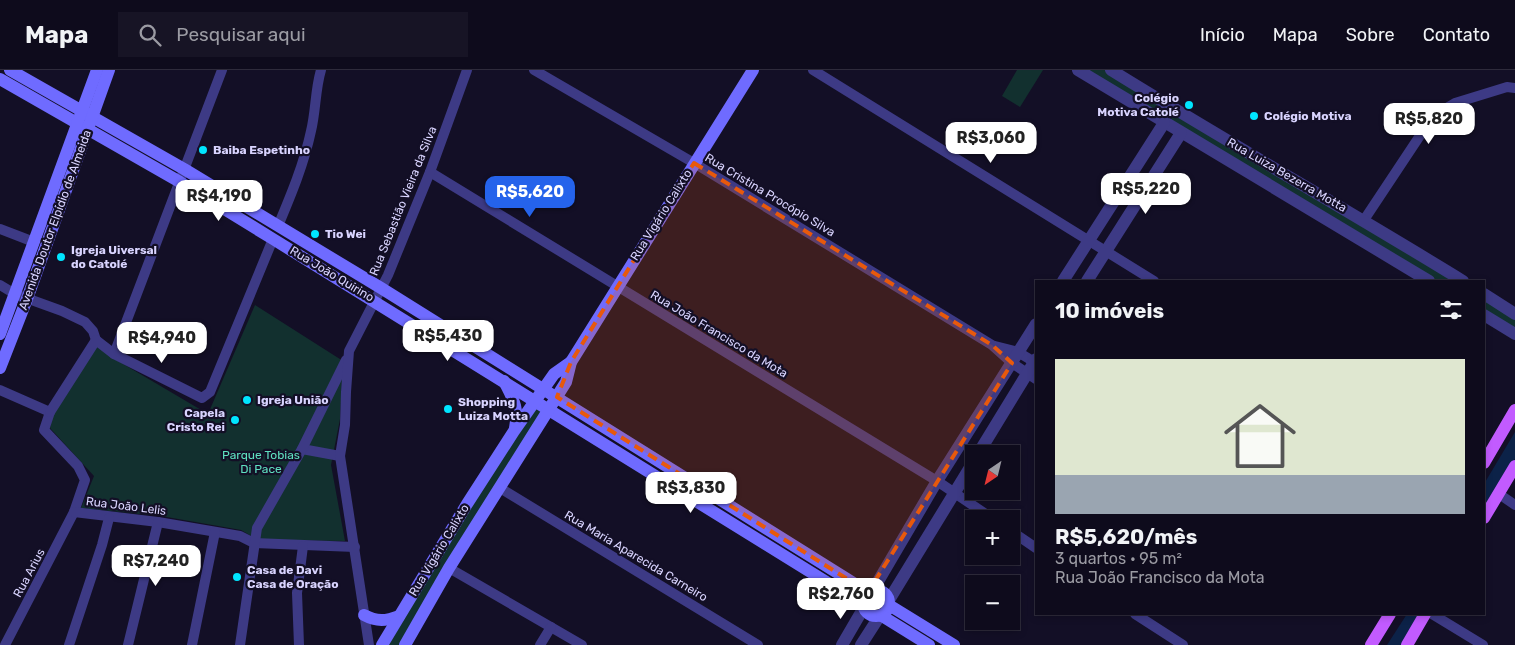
<!DOCTYPE html>
<html lang="pt">
<head>
<meta charset="utf-8">
<style>
  body { margin:0; font-family:Rubik,sans-serif; background:#171425; color:#f1f3f6; height:100vh; display:flex; flex-direction:column; font-size:19px; white-space:nowrap }
  * { box-sizing:border-box; margin:0 }
  p { font-size:16px; color:#9b9ba3 }
  .icon { flex:none; width:28px; height:28px; fill:none; stroke:currentColor; stroke-width:2; stroke-linecap:round; stroke-linejoin:round }
  .map { position:relative; flex:1; overflow:hidden }
  .drawer { position:absolute; left:1035px; top:210px; width:450px; height:335px; display:flex; flex-direction:column; background:#0e0b1c; border-radius:0px; box-shadow:0 2px 8px #0003,0 0 0 1px #2e2b3b }
  .drawer>* { flex:none }
  .needle { width:32px; rotate:215deg }
  .fabs { position:absolute; left:965px; top:375px; display:grid; gap:10px }
  .fabs a { display:grid; place-items:center; width:55px; height:55px; border-radius:0px; background:#0e0b1c; box-shadow:0 2px 8px #0003,0 0 0 1px #2e2b3b; font-size:25px }
  .price { position:absolute; translate:-50% -42px; padding:0 11px; border-radius:10px; background:#fff; color:#222; font-size:16px; line-height:32px; filter:drop-shadow(0 1px 2px #0008) }
  .price::after { content:''; position:absolute; left:50%; top:30px; width:15px; height:11px; margin-left:-8px; background:inherit; clip-path:polygon(0 0,100% 0,50% 100%) }
  .price.current { background:#2563eb; color:#fff }
  ul { padding:0; list-style:none }
  li { display:grid; align-content:center; gap:10px; height:265px; padding:0 20px }
  li span { display:grid; place-items:center; height:155px; border-radius:0px; color:#555 }
  li>.icon { margin-inline-start:auto }
  span .icon { width:90px; height:90px; fill:#fffc; stroke-width:1 }
  li b { font-size:21px }
  h2 { display:flex; justify-content:space-between; align-items:center; height:60px; padding:0 20px; font-size:21px }
  header { display:flex; align-items:center; gap:30px; box-sizing:border-box; height:70px; padding:0 25px; background:#0e0b1c; border-bottom:1px solid #2e2b3b }
  header strong { font-size:24px }
  nav { display:flex; gap:28px; margin-inline-start:auto; font-size:18px }
  .search { width:350px; height:45px; background:#171425; display:flex; align-items:center; gap:12px; box-sizing:border-box; padding:0 18px; border-radius:0px; color:#9b9ba3; font-size:19px }
  .map>svg:first-child { display:block }
  .green { fill:#12302f }
  .water { fill:#0c2248 }
  .lines { fill:none; stroke-linecap:round; stroke-linejoin:round }
  .minor { stroke:#3d3a85; stroke-width:10 }
  .tertiary { stroke:#3d3a85; stroke-width:12 }
  .secondary { stroke:#6f6bff; stroke-width:12 }
  .primary { stroke:#c25bff; stroke-width:12 }
  .marked { fill:#e8590c; fill-opacity:0.2; stroke:#e8590c; stroke-width:4; stroke-dasharray:10 6; stroke-linejoin:round }
  .poi-dot { fill:#00e5ff; stroke:#130f26; stroke-width:2 }
  .labels { text-anchor:middle; stroke-width:4.5; stroke-linejoin:round; paint-order:stroke }
  .poi-label { font-size:12px; font-weight:bold; fill:#d9d4ff; stroke:#130f26; text-anchor:start }
  .street-label { font-size:12px; fill:#d9d4ff; stroke:#130f26 }
  .park-label { font-size:12px; fill:#5fe0c0; stroke:#130f26 }
</style>
</head>
<body>
<header>
<strong>Mapa</strong>
<div class="search"><svg class="icon" aria-label="search" viewBox="0 0 24 24"><circle cx="10" cy="10" r="6"/><path d="M15 15l6 6"/></svg>Pesquisar aqui</div>
<nav><a>Início</a><a>Mapa</a><a>Sobre</a><a>Contato</a></nav>
</header>
<div class="map">
<svg width="1515" height="575" viewBox="0 0 1515 575">
  <rect width="100%" height="100%" fill="#130f26"/>
  <g class="green">
    <path d="M1017 0H1043L1020 37 1002 26Z"/>
    <path d="M1082 0H1106L1170 39 1163 49Z"/>
    <path d="M1174 42 1456 211H1433L1169 52Z"/>
    <path d="M1484 228 1515 247V261L1484 242Z"/>
    <path d="M255 235 343 291 340 349 331 395 345 471 258 470 241 460 161 446 81 438 94 406 50 358 53 343 97 275 113 288 208 344Z"/>
    <path d="M535 333 547 341 402 575H385Z"/>
  </g>
  <g class="water">
    <path d="M1515 362V389L1484 441V414Z"/>
    <path d="M1407 544H1421L1402 575H1387Z"/>
  </g>
  <g class="lines">
    <g class="minor">
      <path d="M534 0 694 93 992 275 1012 293 1036 309"/>
      <path d="M813 0 1154 211"/>
      <path d="M430 102 937 411 993 449"/>
      <path d="M1364 150 1433 46 1455 33 1507 17 1515 18"/>
      <path d="M278 156C291 125 304 94 311 61 316 41 315 20 321 0"/>
      <path d="M0 159 34 172"/>
      <path d="M0 215 15 224 62 241 85 252 93 261 96 270"/>
      <path d="M995 276 1018 282 1036 293"/>
      <path d="M114 284 222 0"/>
      <path d="M0 320 50 342 44 360 78 396 85 410 74 442 5 575"/>
      <path d="M50 342 96 270 114 284 202 328 210 322 273 169"/>
      <path d="M302 379 340 386"/>
      <path d="M500 418 758 575"/>
      <path d="M1499 424 1515 435"/>
      <path d="M74 442 158 452 240 466 254 473 355 477"/>
      <path d="M1011 461 1036 478"/>
      <path d="M449 498 582 575"/>
      <path d="M1135 544 1183 575"/>
      <path d="M1432 544 1483 575"/>
      <path d="M69 575 102 475 109 448"/>
      <path d="M128 575 158 452"/>
      <path d="M192 575 215 462"/>
      <path d="M240 575 257 458 302 379 346 290"/>
      <path d="M299 575 297 523 303 476"/>
      <path d="M369 575 340 386 345 355 346 322 349 281 388 205 430 102 467 0"/>
      <path d="M540 575 551 557"/>
    </g>
    <g class="tertiary">
      <path d="M1078 0 1429 211"/>
      <path d="M1111 0C1227 72 1346 139 1463 211"/>
      <path d="M1063 211 1164 53"/>
      <path d="M1087 211 1181 63"/>
      <path d="M1484 224 1515 244"/>
      <path d="M1484 245 1515 264"/>
      <path d="M978 384 1036 289"/>
      <path d="M873 520 937 411 1036 254"/>
      <path d="M889 530 974 391"/>
      <path d="M842 575 863 539"/>
      <path d="M861 575 879 547"/>
    </g>
    <g class="secondary">
      <path d="M10 0 184 99 381 218 868 522"/>
      <path d="M0 9 180 112 273 169 862 534"/>
      <path d="M0 264 97 0"/>
      <path d="M0 298 27 229 109 0"/>
      <path d="M504 311C513 329 519 337 515 358"/>
      <circle cx="876" cy="533" r="13"/>
      <path d="M889 535 954 575"/>
      <path d="M364 545C377 552 386 551 399 546"/>
      <path d="M882 546 929 575"/>
      <path d="M382 575 467 434 514 361 554 304 571 292"/>
      <path d="M405 575 449 498 566 312 571 292 753 0"/>
    </g>
    <g class="primary">
      <path d="M1484 393 1515 340"/>
      <path d="M1484 448 1515 396"/>
      <path d="M1371 575 1390 544"/>
      <path d="M1407 575 1425 544"/>
    </g>
  </g>
  <path class="marked" d="M694 93 992 275 1012 293 868 522 557 327 571 292Z"/>
  <g class="poi-dot">
    <circle cx="1189" cy="35" r="5"/>
    <circle cx="1254" cy="46" r="5"/>
    <circle cx="203" cy="80" r="5"/>
    <circle cx="315" cy="164" r="5"/>
    <circle cx="61" cy="187" r="5"/>
    <circle cx="247" cy="330" r="5"/>
    <circle cx="448" cy="339" r="5"/>
    <circle cx="235" cy="350" r="5"/>
    <circle cx="237" cy="507" r="5"/>
  </g>
  <g class="labels">
    <g class="poi-label">
      <text x="1179" y="32" text-anchor="end">Colégio<tspan x="1179" dy="14">Motiva Catolé</tspan></text>
      <text x="1264" y="50">Colégio Motiva</text>
      <text x="213" y="84">Baiba Espetinho</text>
      <text x="325" y="168">Tio Wei</text>
      <text x="71" y="184">Igreja Uiversal<tspan x="71" dy="14">do Catolé</tspan></text>
      <text x="257" y="334">Igreja União</text>
      <text x="458" y="336">Shopping<tspan x="458" dy="14">Luiza Motta</tspan></text>
      <text x="225" y="347" text-anchor="end">Capela<tspan x="225" dy="14">Cristo Rei</tspan></text>
      <text x="247" y="504">Casa de Davi<tspan x="247" dy="14">Casa de Oração</tspan></text>
    </g>
    <g class="street-label">
      <text transform="translate(1287 105) rotate(30)" y="4">Rua Luiza Bezerra Motta</text>
      <text transform="translate(770 125) rotate(31)" y="4">Rua Cristina Procópio Silva</text>
      <text transform="translate(403 131) rotate(-68)" y="4">Rua Sebastião Vieira da Silva</text>
      <text transform="translate(661 145) rotate(-58)" y="4">Rua Vigário Calixto</text>
      <text transform="translate(55 150) rotate(-70)" y="4">Avenida Doutor Elpídio de Almeida</text>
      <text transform="translate(332 204) rotate(31)" y="4">Rua João Quirino</text>
      <text transform="translate(719 264) rotate(31)" y="4">Rua João Francisco da Mota</text>
      <text transform="translate(126 436) rotate(7)" y="4">Rua João Lelis</text>
      <text transform="translate(439 480) rotate(-59)" y="4">Rua Vigário Calixto</text>
      <text transform="translate(636 486) rotate(31)" y="4">Rua Maria Aparecida Carneiro</text>
      <text transform="translate(29 503) rotate(-62)" y="4">Rua Arius</text>
    </g>
    <g class="park-label">
      <text x="261" y="389">Parque Tobias<tspan x="261" dy="14">Di Pace</tspan></text>
    </g>
  </g>
</svg>
<div class="fabs">
<a><svg class="needle" viewBox="-14 -14 28 28"><path d="M0-13l5 13h-10z" fill="#e53935"/><path d="M0 13l5-13h-10z" fill="#9b9ba3"/></svg></a>
<a>+</a>
<a>−</a>
</div>
<b class="price" style="left:1429px;top:75px">R$5,820</b>
<b class="price" style="left:991px;top:94px">R$3,060</b>
<b class="price" style="left:1146px;top:145px">R$5,220</b>
<b class="price current" style="left:530px;top:148px">R$5,620</b>
<b class="price" style="left:219px;top:152px">R$4,190</b>
<b class="price" style="left:448px;top:292px">R$5,430</b>
<b class="price" style="left:162px;top:294px">R$4,940</b>
<b class="price" style="left:691px;top:444px">R$3,830</b>
<b class="price" style="left:156px;top:517px">R$7,240</b>
<b class="price" style="left:841px;top:550px">R$2,760</b>
<section class="drawer">
<h2>10 imóveis<svg class="icon" aria-label="filters" viewBox="0 0 24 24"><path d="M4 7h16M4 17h16"/><circle cx="9" cy="7" r="2"/><circle cx="15" cy="17" r="2"/></svg></h2>
<ul>
<li><span style="background:linear-gradient(#dfe7d0 75%,#9aa5b1 0)"><svg class="icon" aria-label="home" viewBox="0 0 24 24"><path d="M3 11l9-7 9 7M6 9v11h12V9"/></svg></span><div><b>R$5,620/mês</b><p>3 quartos · 95 m²</p><p>Rua João Francisco da Mota</p></div></li>
</ul>
</section>
</div>
</body>
</html>
